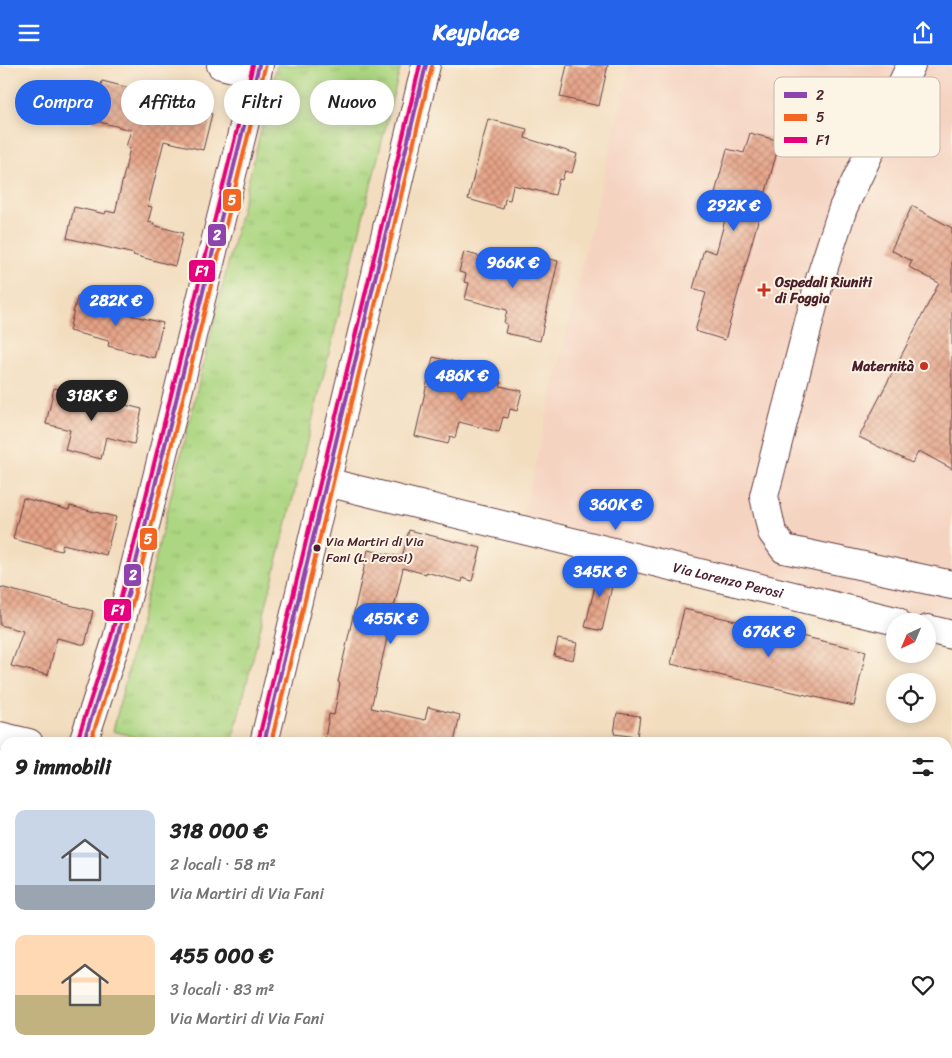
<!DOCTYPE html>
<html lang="it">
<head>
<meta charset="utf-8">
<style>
  body { margin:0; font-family:Sriracha,sans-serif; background:#f2f2f2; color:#222; height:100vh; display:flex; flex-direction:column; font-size:19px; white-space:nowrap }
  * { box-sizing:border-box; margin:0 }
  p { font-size:16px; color:#767676 }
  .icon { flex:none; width:28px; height:28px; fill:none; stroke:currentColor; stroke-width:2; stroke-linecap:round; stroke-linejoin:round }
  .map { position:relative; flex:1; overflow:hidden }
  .details { position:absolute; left:0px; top:672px; width:952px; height:321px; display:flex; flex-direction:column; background:#fff; border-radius:15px 15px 0 0; box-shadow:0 2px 12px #0003 }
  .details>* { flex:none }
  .guide { position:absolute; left:15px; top:15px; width:500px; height:45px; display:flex; gap:10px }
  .needle { width:32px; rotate:224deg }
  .buttons { position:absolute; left:886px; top:548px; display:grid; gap:10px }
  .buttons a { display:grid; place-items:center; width:50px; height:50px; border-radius:50%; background:#fff; box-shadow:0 2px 12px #0003; font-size:25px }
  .price { position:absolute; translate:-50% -42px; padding:0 11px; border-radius:18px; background:#2563eb; color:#fff; font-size:16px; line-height:32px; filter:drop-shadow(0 1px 2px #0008) }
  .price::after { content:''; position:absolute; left:50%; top:30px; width:15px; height:11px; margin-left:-8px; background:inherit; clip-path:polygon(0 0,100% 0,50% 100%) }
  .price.active { background:#222; color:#fff }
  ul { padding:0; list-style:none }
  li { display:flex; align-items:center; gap:15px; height:125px; padding:0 15px }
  li span { display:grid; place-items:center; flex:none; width:140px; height:100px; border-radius:10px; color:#555 }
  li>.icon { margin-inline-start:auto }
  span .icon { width:60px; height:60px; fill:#fffc; stroke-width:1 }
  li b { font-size:21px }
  h2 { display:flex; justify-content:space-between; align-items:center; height:60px; padding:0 15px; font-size:21px }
  .chip { padding:0 18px; border-radius:22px; background:#fff; box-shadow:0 2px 12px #0003; font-size:18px; line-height:45px }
  .chip.active { background:#2563eb; color:#fff }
  header { display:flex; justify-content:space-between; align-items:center; height:65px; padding:0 15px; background:#2563eb; color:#fff; font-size:22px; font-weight:700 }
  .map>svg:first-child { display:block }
  .built { fill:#f5d3c1 }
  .park { fill:url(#park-tufts); stroke:#7b7a56 }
  .building { fill:url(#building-cross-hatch) }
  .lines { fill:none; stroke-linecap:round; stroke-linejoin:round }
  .minor-casing { stroke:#633c41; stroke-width:30 }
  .minor { stroke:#fff; stroke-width:28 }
  .bus-1-casing { stroke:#fcf5e5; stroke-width:8 }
  .bus-2-casing { stroke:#fcf5e5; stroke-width:8 }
  .bus-3-casing { stroke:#fcf5e5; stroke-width:8 }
  .bus-1 { stroke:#8e44ad; stroke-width:4 }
  .bus-2 { stroke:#f26522; stroke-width:4 }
  .bus-3 { stroke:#e5007d; stroke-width:4 }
  .poi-dot { fill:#c8321e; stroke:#fcf5e5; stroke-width:2 }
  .bus-dot { fill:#4a1f2b; stroke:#fcf5e5; stroke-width:2 }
  .labels { text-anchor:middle; stroke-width:4; stroke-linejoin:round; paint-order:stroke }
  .bus-label { font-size:13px; fill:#4a1f2b; stroke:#fcf5e5; text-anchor:start }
  .poi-label { font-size:14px; font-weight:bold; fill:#4a1f2b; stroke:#fcf5e5; text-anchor:start }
  .street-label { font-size:14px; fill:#4a1f2b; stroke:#fcf5e5 }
  .key { fill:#fcf5e5; stroke:#c7b5ad; stroke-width:1 }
  .key-label { font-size:14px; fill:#4a1f2b }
  .line-badge { stroke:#fcf5e5; stroke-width:2 }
  .badge-label { font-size:14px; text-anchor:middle; font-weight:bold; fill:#fff }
</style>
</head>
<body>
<header><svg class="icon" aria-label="menu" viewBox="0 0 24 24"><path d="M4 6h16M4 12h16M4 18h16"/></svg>Keyplace<svg class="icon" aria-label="share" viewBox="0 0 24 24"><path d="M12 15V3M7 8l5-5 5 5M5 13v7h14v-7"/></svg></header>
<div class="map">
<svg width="952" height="993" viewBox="0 0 952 993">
  <defs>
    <pattern id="park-tufts" width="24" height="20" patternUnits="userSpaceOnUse" patternTransform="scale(1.25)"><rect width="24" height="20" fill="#acd681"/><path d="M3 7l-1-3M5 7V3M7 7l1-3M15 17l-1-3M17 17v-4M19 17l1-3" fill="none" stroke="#96b770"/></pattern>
    <pattern id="building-cross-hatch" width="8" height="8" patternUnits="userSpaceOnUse" patternTransform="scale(1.25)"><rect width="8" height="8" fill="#e5a387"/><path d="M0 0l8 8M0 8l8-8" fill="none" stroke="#bc846f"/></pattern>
  </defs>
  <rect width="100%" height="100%" fill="#fcf5e5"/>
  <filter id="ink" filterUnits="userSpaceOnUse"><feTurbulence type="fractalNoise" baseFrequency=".02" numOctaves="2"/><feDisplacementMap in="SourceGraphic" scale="10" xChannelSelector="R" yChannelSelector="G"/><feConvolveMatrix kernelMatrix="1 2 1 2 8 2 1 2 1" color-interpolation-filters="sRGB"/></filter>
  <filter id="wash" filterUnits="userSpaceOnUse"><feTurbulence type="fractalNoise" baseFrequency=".0096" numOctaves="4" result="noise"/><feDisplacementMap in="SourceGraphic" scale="20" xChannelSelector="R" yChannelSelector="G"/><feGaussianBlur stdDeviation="1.12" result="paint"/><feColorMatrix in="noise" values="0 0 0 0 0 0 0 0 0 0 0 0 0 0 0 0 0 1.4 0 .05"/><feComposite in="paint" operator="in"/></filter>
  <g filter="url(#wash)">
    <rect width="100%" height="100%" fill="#f3ddbf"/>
    <path class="built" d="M630 0H952V562L523 450Z"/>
    <path class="park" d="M277 0H401L232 677H154L113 666Z"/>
    <g id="blocks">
      <g class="building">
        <path d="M567 0H608L599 41 560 32Z"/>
        <path d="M102 16 150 28 149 33 212 49 203 85 164 76 148 141 152 142 148 157 154 158 153 160 183 168 175 201 133 190 134 189 67 173 74 142 105 149 106 146 115 148 130 83 126 82 131 65 92 55Z"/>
        <path d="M26 17 48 22 43 39 22 34Z"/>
        <path d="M488 54 527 64 525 73 577 89 572 108 565 106 562 115 559 114 555 130 513 120 510 135 505 134 503 144 468 134Z"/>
        <path d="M750 68 780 76 725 275 695 266 706 228 693 224 704 184 716 188 731 133 715 128 727 84 744 88Z"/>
        <path d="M912 141 952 163V404L919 386 912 398 859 372 939 218 909 202 912 196 891 185Z"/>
        <path d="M518 186 558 196 540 276 505 268 507 259 504 258 507 245 465 234 469 218 464 217 466 209 459 207 464 187 485 193V189L515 197Z"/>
        <path d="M77 232 120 243 119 247 163 258 154 293 108 281 109 276 69 266Z"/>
        <path d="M433 292 472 301 470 310 501 317 500 321 522 326 517 346 510 344 508 353 503 352 499 367 459 357 455 373 450 371 448 379 415 371Z"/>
        <path d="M54 323 142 344 134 379 106 372 101 394 65 385 70 365 46 359Z"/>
        <path d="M23 433 69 445 70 441 116 452 106 490 63 479 61 486 13 474Z"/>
        <path d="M409 465 481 483 472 516 463 513 462 517 426 507V509L403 503 371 643 425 655 428 642 460 650 454 678H343L325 674 329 649 334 650 340 618 338 617 368 485 402 492Z"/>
        <path d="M598 499 614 503 611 520 612 521 602 566 585 562 596 517H594Z"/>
        <path d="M0 522 93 546 85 580 57 573 48 610 11 601 23 566 0 560Z"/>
        <path d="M684 544 866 586 854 641 671 599Z"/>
        <path d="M558 574 577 578 573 595 554 591Z"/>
        <path d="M617 648 640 651 637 672 614 669Z"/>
      </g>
    </g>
  </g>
  <g filter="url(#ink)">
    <use href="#blocks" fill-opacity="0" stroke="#633c41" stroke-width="1"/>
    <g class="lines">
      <g class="minor-casing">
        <g id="minor">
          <path d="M221 0 257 9"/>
          <path d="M911 0 843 143 820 214 764 431 772 467 784 484 952 520"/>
          <path id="s1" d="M326 417 896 556"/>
          <path d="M928 564 952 570"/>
          <path d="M0 671 29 678"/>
          <path d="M83 678 117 574 259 0"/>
          <path d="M264 678 426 0"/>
          <path d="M948 713 952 714"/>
          <path d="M0 862 5 843"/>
          <path d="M218 993V989"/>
        </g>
      </g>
      <use href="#minor" class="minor"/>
      <g class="bus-1-casing">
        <g id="bus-1">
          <path d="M83 678 117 574 259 0"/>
          <path d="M264 678 426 0"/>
        </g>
      </g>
      <g class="bus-2-casing">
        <g id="bus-2">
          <path d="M90 678 123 576 265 2"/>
          <path d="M271 678 432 1"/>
        </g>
      </g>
      <g class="bus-3-casing">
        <g id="bus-3">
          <path d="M77 676 111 572 253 0"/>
          <path d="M258 677 420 0"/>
        </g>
      </g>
      <use href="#bus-1" class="bus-1"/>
      <use href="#bus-2" class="bus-2"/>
      <use href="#bus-3" class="bus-3"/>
    </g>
  </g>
  <g class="poi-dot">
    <path d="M761.5 217.5h5v5h5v5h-5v5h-5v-5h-5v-5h5z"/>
    <circle cx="924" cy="301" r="5"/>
  </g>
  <circle class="bus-dot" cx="317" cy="483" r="4.5"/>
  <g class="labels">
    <g class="bus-label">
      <text x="326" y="481">Via Martiri di Via<tspan x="326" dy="16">Fani (L. Perosi)</tspan></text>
    </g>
    <g class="poi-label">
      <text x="775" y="222">Ospedali Riuniti<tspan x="775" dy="16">di Foggia</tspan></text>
      <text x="914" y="306" text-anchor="end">Maternità</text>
    </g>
    <g class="street-label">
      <text dy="5" stroke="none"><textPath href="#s1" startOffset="414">Via Lorenzo Perosi</textPath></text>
    </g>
  </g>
  <rect x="774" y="12" width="166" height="80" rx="8" class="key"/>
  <rect x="784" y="27" width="23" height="6" fill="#8e44ad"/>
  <rect x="784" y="49" width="23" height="7" fill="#f26522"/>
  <rect x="784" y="72" width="23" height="6" fill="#e5007d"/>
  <g class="key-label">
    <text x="816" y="35">2</text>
    <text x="816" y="57">5</text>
    <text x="816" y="80">F1</text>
  </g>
  <g class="line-badge">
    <rect x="222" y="123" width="20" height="24" rx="5" fill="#f26522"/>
    <rect x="207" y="158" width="20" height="24" rx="5" fill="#8e44ad"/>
    <rect x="188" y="194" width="28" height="24" rx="5" fill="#e5007d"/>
    <rect x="139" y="462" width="19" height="24" rx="5" fill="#f26522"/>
    <rect x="123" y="498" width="19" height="24" rx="5" fill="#8e44ad"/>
    <rect x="103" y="533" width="29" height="24" rx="5" fill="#e5007d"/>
  </g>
  <g class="badge-label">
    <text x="232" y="140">5</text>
    <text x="217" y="175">2</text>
    <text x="202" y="211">F1</text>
    <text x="148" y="479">5</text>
    <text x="133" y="515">2</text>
    <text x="118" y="550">F1</text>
  </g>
</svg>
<div class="buttons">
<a><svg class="needle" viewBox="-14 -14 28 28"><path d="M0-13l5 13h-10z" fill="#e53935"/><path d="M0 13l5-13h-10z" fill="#767676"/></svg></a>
<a><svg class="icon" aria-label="locate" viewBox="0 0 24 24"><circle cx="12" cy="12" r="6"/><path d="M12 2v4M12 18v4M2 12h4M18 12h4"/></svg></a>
</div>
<b class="price" style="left:734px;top:167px">292K €</b>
<b class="price" style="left:513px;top:224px">966K €</b>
<b class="price" style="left:116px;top:262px">282K €</b>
<b class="price" style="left:462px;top:337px">486K €</b>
<b class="price active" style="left:92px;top:357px">318K €</b>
<b class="price" style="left:616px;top:466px">360K €</b>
<b class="price" style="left:600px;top:533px">345K €</b>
<b class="price" style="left:391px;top:580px">455K €</b>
<b class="price" style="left:769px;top:593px">676K €</b>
<div class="guide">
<a class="chip active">Compra</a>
<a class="chip">Affitta</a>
<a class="chip">Filtri</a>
<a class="chip">Nuovo</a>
</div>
<section class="details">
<h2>9 immobili<svg class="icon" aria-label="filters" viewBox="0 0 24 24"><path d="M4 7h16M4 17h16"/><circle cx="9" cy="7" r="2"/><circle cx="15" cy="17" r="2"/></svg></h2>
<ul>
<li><span style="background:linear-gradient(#c9d6e8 75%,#9aa5b1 0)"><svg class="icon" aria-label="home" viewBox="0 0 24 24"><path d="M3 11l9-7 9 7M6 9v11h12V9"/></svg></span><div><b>318 000 €</b><p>2 locali · 58 m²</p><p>Via Martiri di Via Fani</p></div><svg class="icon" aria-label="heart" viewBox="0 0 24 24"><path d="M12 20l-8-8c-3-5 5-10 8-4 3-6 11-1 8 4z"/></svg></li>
<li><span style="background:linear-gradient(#ffd9b3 60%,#c2b280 0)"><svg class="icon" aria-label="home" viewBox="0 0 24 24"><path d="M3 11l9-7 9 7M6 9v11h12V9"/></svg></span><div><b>455 000 €</b><p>3 locali · 83 m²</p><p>Via Martiri di Via Fani</p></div><svg class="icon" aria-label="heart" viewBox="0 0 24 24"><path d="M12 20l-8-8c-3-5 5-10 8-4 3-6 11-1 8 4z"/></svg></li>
</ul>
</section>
</div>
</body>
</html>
